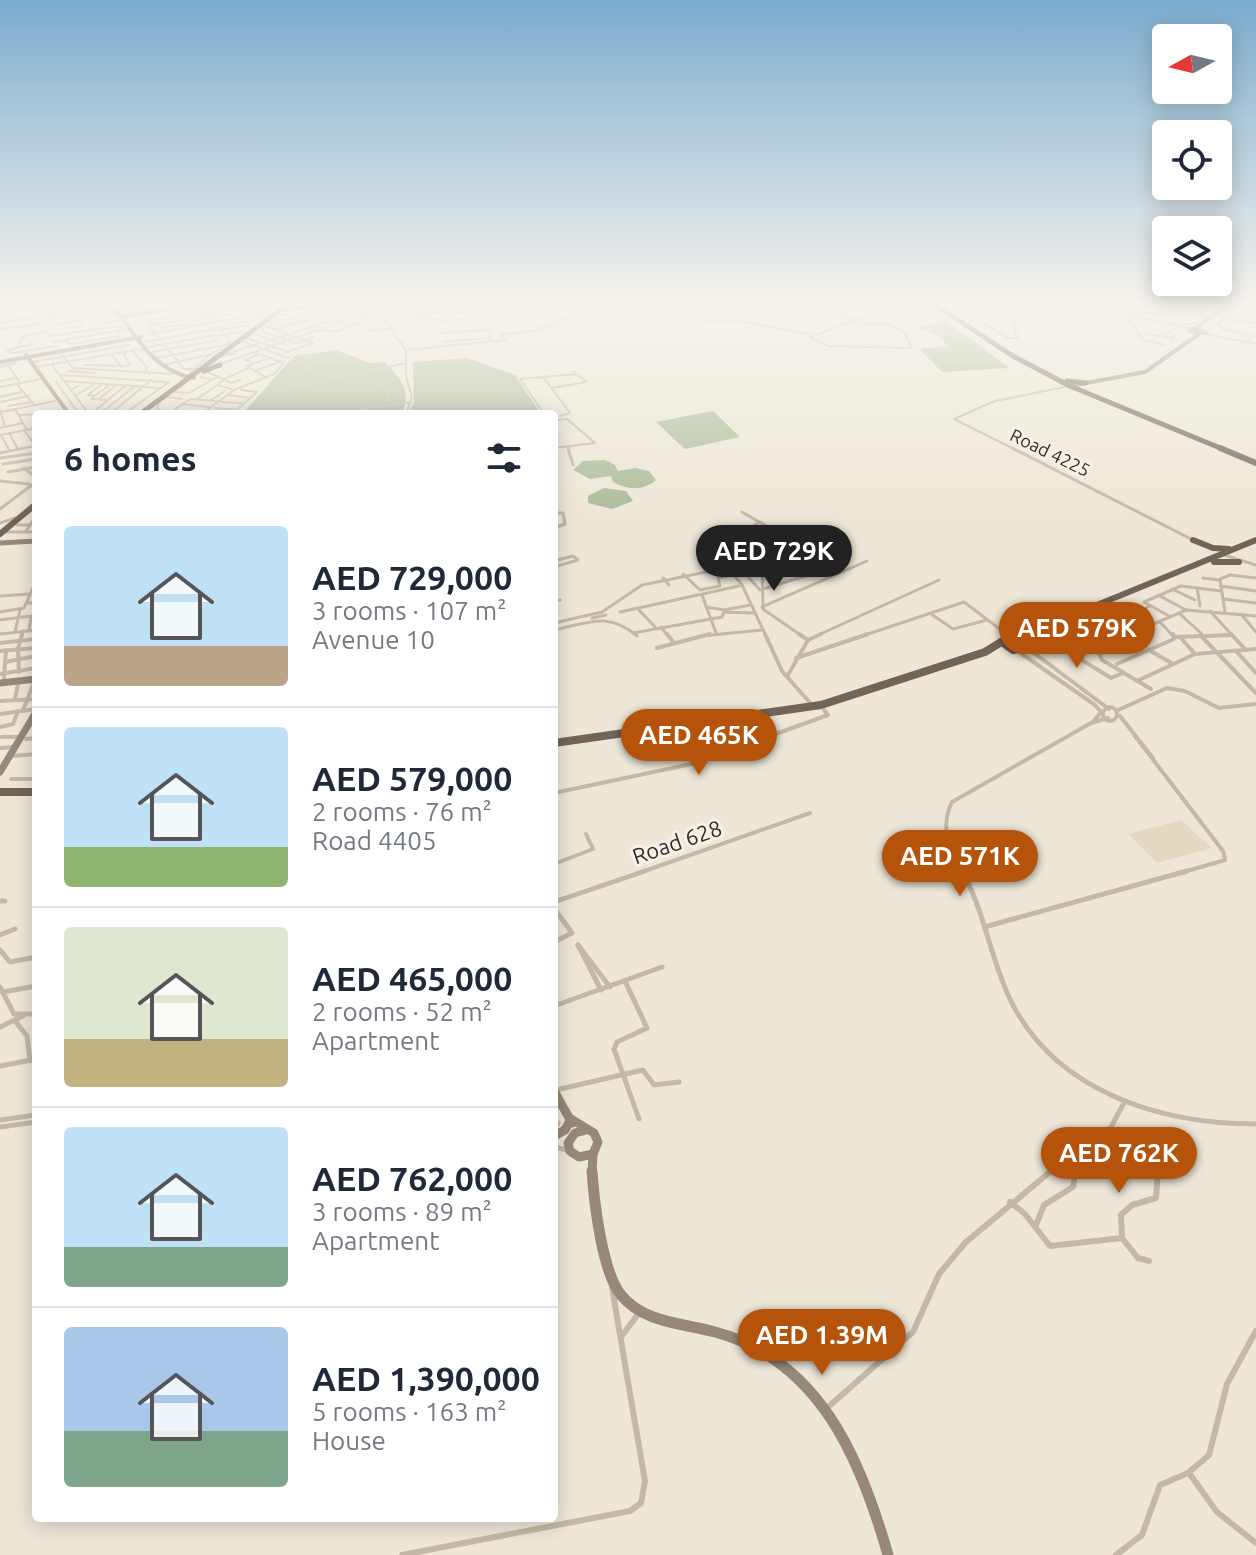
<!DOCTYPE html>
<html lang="en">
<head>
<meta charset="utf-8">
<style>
  body { margin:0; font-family:Ubuntu,sans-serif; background:#f2f2f3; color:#1f2937; height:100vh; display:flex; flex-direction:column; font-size:30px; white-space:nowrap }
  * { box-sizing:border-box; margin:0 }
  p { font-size:26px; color:#747a83 }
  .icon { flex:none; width:44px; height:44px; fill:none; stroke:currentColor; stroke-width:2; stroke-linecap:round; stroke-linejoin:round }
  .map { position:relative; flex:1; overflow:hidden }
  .details { position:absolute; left:32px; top:410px; width:526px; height:1112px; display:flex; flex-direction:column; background:#fff; border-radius:8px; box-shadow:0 4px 20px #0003 }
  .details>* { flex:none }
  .needle { width:52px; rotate:262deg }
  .tools { position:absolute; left:1152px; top:24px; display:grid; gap:16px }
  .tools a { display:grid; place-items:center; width:80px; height:80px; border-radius:8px; background:#fff; box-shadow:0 4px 20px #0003; font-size:40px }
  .price { position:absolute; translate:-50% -68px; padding:0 18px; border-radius:28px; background:#b45309; color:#fff; font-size:26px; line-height:52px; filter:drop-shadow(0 2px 4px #0008) }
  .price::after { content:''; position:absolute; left:50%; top:48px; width:24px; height:18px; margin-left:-12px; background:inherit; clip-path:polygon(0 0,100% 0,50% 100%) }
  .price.on { background:#222; color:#fff }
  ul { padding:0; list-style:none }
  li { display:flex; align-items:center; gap:24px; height:200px; padding:0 32px }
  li+li { border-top:2px solid #e0e1e3 }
  li span { display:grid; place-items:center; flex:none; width:224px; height:160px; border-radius:8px; color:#555 }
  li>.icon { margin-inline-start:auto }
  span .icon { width:96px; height:96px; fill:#fffc; stroke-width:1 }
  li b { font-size:34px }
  h2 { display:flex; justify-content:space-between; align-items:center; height:96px; padding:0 32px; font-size:34px }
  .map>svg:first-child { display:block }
  .green { fill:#abbb9a }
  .plaza { fill:#e4dac1 }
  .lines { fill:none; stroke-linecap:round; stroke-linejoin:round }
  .street-far4 { stroke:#c4b8a6; stroke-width:2 }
  .street-far3 { stroke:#c4b8a6; stroke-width:3 }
  .street-far2 { stroke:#c4b8a6; stroke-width:4 }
  .street-far1 { stroke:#c4b8a6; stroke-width:5 }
  .street { stroke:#c4b8a6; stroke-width:6 }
  .secondary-far4 { stroke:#978878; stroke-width:4 }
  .secondary-far3 { stroke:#978878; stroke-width:5 }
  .secondary-far2 { stroke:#978878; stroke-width:7 }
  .secondary-far1 { stroke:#978878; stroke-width:9 }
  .secondary { stroke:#978878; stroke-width:11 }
  .primary-far2 { stroke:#726558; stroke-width:5 }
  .primary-far1 { stroke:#726558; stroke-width:6 }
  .primary { stroke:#726558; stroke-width:8 }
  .labels { text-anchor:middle; stroke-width:6; stroke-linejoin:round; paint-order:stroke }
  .far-street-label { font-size:18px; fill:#312b26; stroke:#f6f1e4 }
  .street-label { font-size:22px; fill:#312b26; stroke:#f6f1e4 }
</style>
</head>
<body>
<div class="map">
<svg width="1256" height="1555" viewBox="0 0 1256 1555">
  <rect width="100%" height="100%" fill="#eee7d8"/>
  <g class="green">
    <path d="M946 321 1010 368 942 372 919 348 948 347 939 336 917 328Z"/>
    <path d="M337 350 369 363 385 362C401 380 412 390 402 414H242L294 356Z"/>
    <path d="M467 358 515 375 541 414H407L414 403 413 362Z"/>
    <path d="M713 411 740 437 685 449 656 422Z"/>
    <path d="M605 460 615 465 618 471 635 468 649 471 656 480C644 491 627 490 613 482L611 476 590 479 573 470 583 461Z"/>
    <path d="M604 488 626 491 633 501 612 509 588 503V496Z"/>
  </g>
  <path class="plaza" d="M1181 820 1212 848 1157 863 1128 834Z"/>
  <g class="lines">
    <g class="street-far4">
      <path d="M5 303H16"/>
      <path d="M133 303H150"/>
      <path d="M158 303 163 309"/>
      <path d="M471 303 489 316"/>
      <path d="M507 303 524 308 526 313"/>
      <path d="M663 303 684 305 704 321 744 322 808 334"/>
      <path d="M998 303 981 321 1007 338H1017L1013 321 1039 303"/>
      <path d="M1056 303 1139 314 1183 311 1180 303"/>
      <path d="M1207 303H1220"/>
      <path d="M1238 303 1256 305"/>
      <path d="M197 305 231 342 225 345"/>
      <path d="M540 305 549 303"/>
      <path d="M294 306 311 303"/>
      <path d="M30 307 50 303"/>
      <path d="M453 308H462L456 309"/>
      <path d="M75 309 100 305"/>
      <path d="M823 310 859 323 882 324"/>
      <path d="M185 311 232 303"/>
      <path d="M230 311 269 305"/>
      <path d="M49 312 60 306"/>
      <path d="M387 312 460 303"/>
      <path d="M535 312 541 317 556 313"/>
      <path d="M991 312 1014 310 1016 307 1010 303"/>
      <path d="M33 313H59"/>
      <path d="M140 313 184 369H194"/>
      <path d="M380 313 446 321 502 312 519 317 526 313"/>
      <path d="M525 313 554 308"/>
      <path d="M379 314 406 350V377L412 397 406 414"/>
      <path d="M401 314 421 312"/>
      <path d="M454 314 480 307"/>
      <path d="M839 314 862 318"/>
      <path d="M1124 314 1191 329"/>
      <path d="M142 315 213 303"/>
      <path d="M280 315 288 314"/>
      <path d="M415 316 438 312"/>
      <path d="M1128 316 1142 339 1164 345"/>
      <path d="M1141 316 1146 312 1136 306 1155 303"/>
      <path d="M190 317 229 310"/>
      <path d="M55 319 104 310 99 303"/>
      <path d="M103 319 119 313"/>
      <path d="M361 319 373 316"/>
      <path d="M1223 319 1256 323"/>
      <path d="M147 321 254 303"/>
      <path d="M194 321 233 314"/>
      <path d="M885 322 890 324 882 323Z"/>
      <path d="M0 323 37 317"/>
      <path d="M44 323 75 303"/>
      <path d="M105 323 119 321"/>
      <path d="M59 324 101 317"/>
      <path d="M307 324 312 331H339L362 321"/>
      <path d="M150 325 184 320"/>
      <path d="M1179 325 1197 323 1207 315 1184 309"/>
      <path d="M73 328 82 326"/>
      <path d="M161 328 195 323"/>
      <path d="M209 328 262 319 268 314"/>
      <path d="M0 329 40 324"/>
      <path d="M273 329 296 325"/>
      <path d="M212 331 249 325"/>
      <path d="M368 331 394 328"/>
      <path d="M264 332 261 328 413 303"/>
      <path d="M264 332 296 343 313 337"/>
      <path d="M251 333 286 345"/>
      <path d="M441 333 486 330 492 341"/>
      <path d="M1137 333 1175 338 1171 341"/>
      <path d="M156 334H150L270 312"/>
      <path d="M1167 334 1174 329"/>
      <path d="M1205 334 1256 344"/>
      <path d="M50 336 127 325"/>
      <path d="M216 336 245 331"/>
      <path d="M1250 336 1225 330 1218 324 1232 313 1256 315"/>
      <path d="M810 337 828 346 912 348 903 331 890 324"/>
      <path d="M810 337 903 303"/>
      <path d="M246 338 288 352"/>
      <path d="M65 340 71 344 120 336 119 331"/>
      <path d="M502 340 501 334 529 332 611 303"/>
      <path d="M241 341 289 358"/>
      <path d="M53 342 127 329"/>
      <path d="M144 342 210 330"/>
      <path d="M444 342 490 338"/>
      <path d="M1247 342 1255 336"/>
      <path d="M313 343 273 329 270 322 371 305"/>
      <path d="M33 344 7 350 12 353 56 346"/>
      <path d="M21 346 19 342 25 336 47 332"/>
      <path d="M148 347 215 335"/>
      <path d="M132 349 147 368 144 373"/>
      <path d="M406 350 506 340"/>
      <path d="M60 352 73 368 173 374"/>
      <path d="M152 352 219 340"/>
      <path d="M286 352 313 343"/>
      <path d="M111 354 122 367"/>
      <path d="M223 355 336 319"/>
      <path d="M298 355 341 412"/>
      <path d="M222 356 235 354"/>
      <path d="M157 358 225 345"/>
      <path d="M32 362 129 345"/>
      <path d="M251 362 245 360 259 354"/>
      <path d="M8 365 20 383"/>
      <path d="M52 365 89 414"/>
      <path d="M84 365 130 366 123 352"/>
      <path d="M163 365 212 354 222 348"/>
      <path d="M218 365 353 317 375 313"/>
      <path d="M0 367 16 363"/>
      <path d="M36 367 141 349"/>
      <path d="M379 369 390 403"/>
      <path d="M68 371 95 373"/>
      <path d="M206 371 231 383 240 380"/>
      <path d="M255 371 279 362"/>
      <path d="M190 373 208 356"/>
      <path d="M60 375 167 382"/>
      <path d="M201 377 212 380"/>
      <path d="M265 377 247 366 267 359"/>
      <path d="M544 378 570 413 560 416"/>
      <path d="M224 379 249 368"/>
      <path d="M0 381 17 378"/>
      <path d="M65 381 158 388"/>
      <path d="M56 382 79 414"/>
      <path d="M17 384 34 405"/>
      <path d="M218 385 234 390"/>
      <path d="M0 387 41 379"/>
      <path d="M552 388 587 382 573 371"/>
      <path d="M71 390 78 386"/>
      <path d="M174 392 189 393 219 376"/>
      <path d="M228 395 251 398"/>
      <path d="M75 396 93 385"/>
      <path d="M94 396 88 395 101 385"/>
      <path d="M0 397 21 392"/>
      <path d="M93 397 108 386"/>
      <path d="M167 397 182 399"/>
      <path d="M100 398 115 386"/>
      <path d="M91 399 109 400"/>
      <path d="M197 399 224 380"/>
      <path d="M211 400 225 391"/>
      <path d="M0 402 29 396"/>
      <path d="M221 402 242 403"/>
      <path d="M159 404 157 408 163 412"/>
      <path d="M182 404 210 407"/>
      <path d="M8 406 32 402"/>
      <path d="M215 408 236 410"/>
      <path d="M15 409 27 430"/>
      <path d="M0 410 5 427"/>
      <path d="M1 412 55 401"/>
      <path d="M91 414 126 385"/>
      <path d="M100 414 135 386"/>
      <path d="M110 414 151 380"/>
      <path d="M124 414 169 382 134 407"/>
      <path d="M145 414H166"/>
      <path d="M202 414 234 390 274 374 284 363 256 353"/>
      <path d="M204 414 174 410 190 399 216 401"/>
      <path d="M232 414 257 392 241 390"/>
      <path d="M281 414 267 394 270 392 406 363"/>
      <path d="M332 414 411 402"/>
      <path d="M544 414 520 379 577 374"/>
      <path d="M19 415 41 414"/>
      <path d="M554 420 567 419 595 443 554 448"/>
      <path d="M0 428 23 423"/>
      <path d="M24 430 34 444"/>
      <path d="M9 433 18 449"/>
      <path d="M0 435 36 428"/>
      <path d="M1 435 9 450"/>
      <path d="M568 447 569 450"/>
      <path d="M14 450 36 446"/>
      <path d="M1016 450 954 419 995 401 1070 386"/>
    </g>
    <g class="street-far3">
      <path d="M568 448 573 465"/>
      <path d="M1012 448 1195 541"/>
      <path d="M0 453 24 448"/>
      <path d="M0 458 36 453"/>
      <path d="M3 464 36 459"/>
      <path d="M24 468 36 477"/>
      <path d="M8 472 36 467"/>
      <path d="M0 481 29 484"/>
      <path d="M0 509 36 482"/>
      <path d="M742 512 775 531 788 529"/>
      <path d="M554 513H563L565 524 554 528"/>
      <path d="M760 522 727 540 722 548 760 590 848 563 842 551 827 542"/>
      <path d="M0 523 15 518"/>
      <path d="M17 525H30"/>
      <path d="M26 531 36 516"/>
      <path d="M4 532H36"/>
      <path d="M715 552 742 585 766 636"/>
      <path d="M756 553 762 560 763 609 802 636"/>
      <path d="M1221 554 1256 565"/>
      <path d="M554 561 573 556 578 560 554 567"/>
      <path d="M762 573 792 562"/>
      <path d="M683 574 700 590 720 586 718 578 727 576"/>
      <path d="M663 578 669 585"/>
      <path d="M1203 578 1219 580"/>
      <path d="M1220 586 1256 591"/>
      <path d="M1197 588 1200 606"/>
      <path d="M1172 589 1195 600"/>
      <path d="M702 595 716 633"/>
      <path d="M1158 595 1186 610"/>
      <path d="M0 596 29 594"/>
      <path d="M1223 599 1256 603"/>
      <path d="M554 601 560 600"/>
      <path d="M27 603H36"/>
      <path d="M706 607 724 610 750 605"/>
      <path d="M762 607 867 561"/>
      <path d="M639 610 656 628"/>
      <path d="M1210 611 1233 636"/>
      <path d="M0 612 24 608 36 581"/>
      <path d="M620 612 739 586"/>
      <path d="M1225 612 1220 579 1230 575 1256 578"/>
      <path d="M1179 613 1204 636"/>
      <path d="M931 614 953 629 987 620"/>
      <path d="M1241 614 1256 632"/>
      <path d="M1169 616 1144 602 1181 586 1221 591"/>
      <path d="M592 618 606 615"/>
      <path d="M0 620 31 616 29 631"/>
      <path d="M1117 621 1150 606"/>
      <path d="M1160 622 1173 636"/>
      <path d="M554 623 602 612 642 585 731 567"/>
      <path d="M661 627 668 636"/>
      <path d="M1076 629 1088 636"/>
      <path d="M554 630C589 623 607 611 637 636"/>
      <path d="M15 632 20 610"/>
      <path d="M633 633 722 617 724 612 754 613"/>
      <path d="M0 634 36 630"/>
      <path d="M22 636 23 631"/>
      <path d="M702 636 762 630"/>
      <path d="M816 636 939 580"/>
      <path d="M862 636 964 602 1009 636"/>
      <path d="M1117 636 1094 623 1110 617 1136 631"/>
      <path d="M1126 636 1186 610 1256 616"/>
      <path d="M1200 636 1231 635"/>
    </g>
    <g class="street-far2">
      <path d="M667 634 674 643"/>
      <path d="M765 634 782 671 811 704"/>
      <path d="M799 634 808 640"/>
      <path d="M1007 634 1012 638"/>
      <path d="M1084 634 1104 646"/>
      <path d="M1113 634 1120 638"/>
      <path d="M1131 634 1097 649 1102 660 1151 689"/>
      <path d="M1231 634 1246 650"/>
      <path d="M1084 635 1067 642 1072 654 1111 678 1123 673"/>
      <path d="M1175 637 1231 635"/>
      <path d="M1202 637 1256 693"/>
      <path d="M1181 638 1195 654"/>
      <path d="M0 643 36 639"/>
      <path d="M1026 647 1109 709"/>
      <path d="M657 648 710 634"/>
      <path d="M1149 650 1173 664"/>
      <path d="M0 651 36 648"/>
      <path d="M1236 651 1256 673"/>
      <path d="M1019 652 1095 705 1101 712 1093 722"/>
      <path d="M796 658 868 634"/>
      <path d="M5 662 36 656"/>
      <path d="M1117 664 1174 639 1173 634"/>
      <path d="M19 672 18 649 22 634"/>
      <path d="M0 674 36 668"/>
      <path d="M788 675 808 640 821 634"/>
      <path d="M4 678 6 650"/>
      <path d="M1137 681 1195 654 1256 649"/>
      <path d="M15 699 18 684"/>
      <path d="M0 701 36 699"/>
      <circle cx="1110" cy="714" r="7"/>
      <path d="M23 710 35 680"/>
      <path d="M1116 711 1167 688 1185 691 1219 708 1256 704"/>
      <path d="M0 714 36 709"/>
      <path d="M1120 716 1153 758"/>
      <path d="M0 727 13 724 18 711"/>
      <path d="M1135 736 1223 851 1225 860 1180 873"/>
      <path d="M0 737H19"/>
      <path d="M26 739 36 738"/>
      <path d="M0 748 14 747"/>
      <path d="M11 756 36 754"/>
      <path d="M11 779H36"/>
      <path d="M554 793 696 763 828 715 824 710"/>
      <path d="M554 864 593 849 586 834"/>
      <path d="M639 873 810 813"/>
      <path d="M963 873C950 849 939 828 952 802L1091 723 1108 718"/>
    </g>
    <g class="street-far1">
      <path d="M962 871C984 910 990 956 1009 997 1053 1091 1159 1124 1256 1124"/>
      <path d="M0 901H5"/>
      <path d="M554 902 645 871"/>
      <path d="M554 908 572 933 554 942"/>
      <path d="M988 926 1187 871"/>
      <path d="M0 935 15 929"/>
      <path d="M578 945 610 987"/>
      <path d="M578 945 601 990"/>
      <path d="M0 950 10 962 36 957"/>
      <path d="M625 981 647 1028 617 1042 614 1049 639 1119"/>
      <path d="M0 987 14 1014H36"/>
      <path d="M3 992 36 986"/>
      <path d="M554 1006 662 967"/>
      <path d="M15 1021 27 1036 30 1061"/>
      <path d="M0 1027 23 1016"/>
      <path d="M0 1066 36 1059"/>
      <path d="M556 1090 643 1070 654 1085 679 1082"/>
      <path d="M0 1120 36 1115"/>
      <path d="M0 1127 36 1122"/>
      <path d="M554 1129 558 1123"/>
      <path d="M1104 1133 1114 1141 1132 1134 1171 1133"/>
      <path d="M1132 1134 1137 1150 1149 1156 1158 1173"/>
      <path d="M554 1147 567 1150"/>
      <path d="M1063 1163 1073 1173"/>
      <path d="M1117 1164 1137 1150"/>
      <path d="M1048 1173 1111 1127 1125 1101"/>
    </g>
    <g class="street">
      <path d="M1010 1202 1025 1214 1050 1246 1122 1238 1138 1258 1149 1261"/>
      <path d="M1036 1225 1044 1205 1073 1187 1075 1176 1071 1171"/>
      <path d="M1122 1238 1121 1215 1132 1205 1156 1198 1158 1171"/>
      <path d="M621 1337 639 1313"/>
      <path d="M827 1408 913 1332 939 1274 966 1242 1051 1171"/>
      <path d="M1189 1473 1217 1512 1256 1543"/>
      <path d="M402 1555 630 1511 641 1503 645 1481 612 1288"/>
      <path d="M1116 1555 1142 1535 1160 1485 1188 1473 1209 1455 1227 1384 1256 1331"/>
    </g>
    <g class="secondary-far4">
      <path d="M111 303C135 334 152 371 194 378"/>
      <path d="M280 310 333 303"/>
      <path d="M122 317 195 303"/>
      <path d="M1194 328 1207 333 1189 331Z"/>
      <path d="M1196 328 1230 303"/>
      <path d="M26 355 69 414"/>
      <path d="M0 362 141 337"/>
      <path d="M1070 386 1145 372 1199 334"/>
    </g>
    <path class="secondary-far3" d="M0 543 36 541"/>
    <g class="secondary-far2">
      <path d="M0 683 36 679"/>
      <path d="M0 772 36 712"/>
    </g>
    <g class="secondary-far1">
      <path d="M554 1091 572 1123"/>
      <path d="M571 1119 594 1133 598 1142 593 1154 579 1157 570 1151 568 1143 575 1133 586 1130"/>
      <path d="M554 1136 565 1130 571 1119"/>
      <path d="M592 1173 593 1154"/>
    </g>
    <path class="secondary" d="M592 1171C594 1201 602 1272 621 1295 644 1323 682 1323 715 1332 820 1360 861 1460 888 1555"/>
    <g class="primary-far2">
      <path d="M932 303 1013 356 1070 386 1225 450"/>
      <path d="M204 371 220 365"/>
      <path d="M1067 381 1086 383"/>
      <path d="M140 414 290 303"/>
    </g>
    <g class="primary-far1">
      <path d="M1220 448 1256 463"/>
      <path d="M0 534 36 504"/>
      <path d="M1193 540 1213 548 1229 549"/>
      <path d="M1214 562H1239"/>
      <path d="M1021 636 1256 540"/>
    </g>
    <g class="primary">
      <path d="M1016 638 1026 634"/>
      <path d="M554 743 821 705 985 652 1006 639 1021 640 1026 647 1013 650 1002 642"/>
      <path d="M0 792H36"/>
    </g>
  </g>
  <linearGradient id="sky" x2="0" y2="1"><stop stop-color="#7cacce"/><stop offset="0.58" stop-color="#f7f4ed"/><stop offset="1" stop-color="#f7f4ed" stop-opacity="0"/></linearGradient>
  <rect width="1256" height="521" fill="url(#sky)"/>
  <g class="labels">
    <g class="far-street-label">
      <text transform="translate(1050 453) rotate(26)" y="6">Road 4225</text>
    </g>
    <g class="street-label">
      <text transform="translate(677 842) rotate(-19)" y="8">Road 628</text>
    </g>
  </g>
</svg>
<div class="tools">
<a><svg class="needle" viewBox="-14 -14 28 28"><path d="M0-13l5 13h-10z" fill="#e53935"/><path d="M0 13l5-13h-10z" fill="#747a83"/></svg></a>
<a><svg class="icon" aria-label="locate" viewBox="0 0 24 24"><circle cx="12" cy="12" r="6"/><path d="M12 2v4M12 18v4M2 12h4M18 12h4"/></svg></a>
<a><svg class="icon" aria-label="layers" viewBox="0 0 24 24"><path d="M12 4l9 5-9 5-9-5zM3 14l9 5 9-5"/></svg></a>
</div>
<b class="price on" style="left:774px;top:593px">AED 729K</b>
<b class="price" style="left:1077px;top:670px">AED 579K</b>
<b class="price" style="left:699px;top:777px">AED 465K</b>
<b class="price" style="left:960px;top:898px">AED 571K</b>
<b class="price" style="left:1119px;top:1195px">AED 762K</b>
<b class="price" style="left:822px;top:1377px">AED 1.39M</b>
<section class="details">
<h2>6 homes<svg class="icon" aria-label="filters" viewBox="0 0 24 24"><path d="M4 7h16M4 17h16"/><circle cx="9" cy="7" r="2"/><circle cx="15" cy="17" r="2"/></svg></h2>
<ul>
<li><span style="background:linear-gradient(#bfe0f5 75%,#b9a48a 0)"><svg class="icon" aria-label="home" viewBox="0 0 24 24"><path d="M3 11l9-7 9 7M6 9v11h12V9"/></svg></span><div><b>AED 729,000</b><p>3 rooms · 107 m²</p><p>Avenue 10</p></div></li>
<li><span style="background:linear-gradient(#bfe0f5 75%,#8fb573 0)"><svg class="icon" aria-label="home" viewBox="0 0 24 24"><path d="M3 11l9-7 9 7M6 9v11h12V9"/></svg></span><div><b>AED 579,000</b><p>2 rooms · 76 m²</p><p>Road 4405</p></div></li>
<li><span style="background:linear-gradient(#dfe7d0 70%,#c2b280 0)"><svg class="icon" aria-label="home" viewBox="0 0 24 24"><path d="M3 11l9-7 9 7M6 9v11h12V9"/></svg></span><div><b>AED 465,000</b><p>2 rooms · 52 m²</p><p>Apartment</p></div></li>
<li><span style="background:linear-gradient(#bfe0f5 75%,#7fa58c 0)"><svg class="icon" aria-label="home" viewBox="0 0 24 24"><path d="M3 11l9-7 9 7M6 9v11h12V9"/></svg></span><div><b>AED 762,000</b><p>3 rooms · 89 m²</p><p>Apartment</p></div></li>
<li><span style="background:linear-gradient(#a9c7e8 65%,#7fa58c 0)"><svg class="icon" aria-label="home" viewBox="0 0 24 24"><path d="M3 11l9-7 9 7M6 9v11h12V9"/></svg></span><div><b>AED 1,390,000</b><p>5 rooms · 163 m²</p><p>House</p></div></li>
</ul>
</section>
</div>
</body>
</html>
